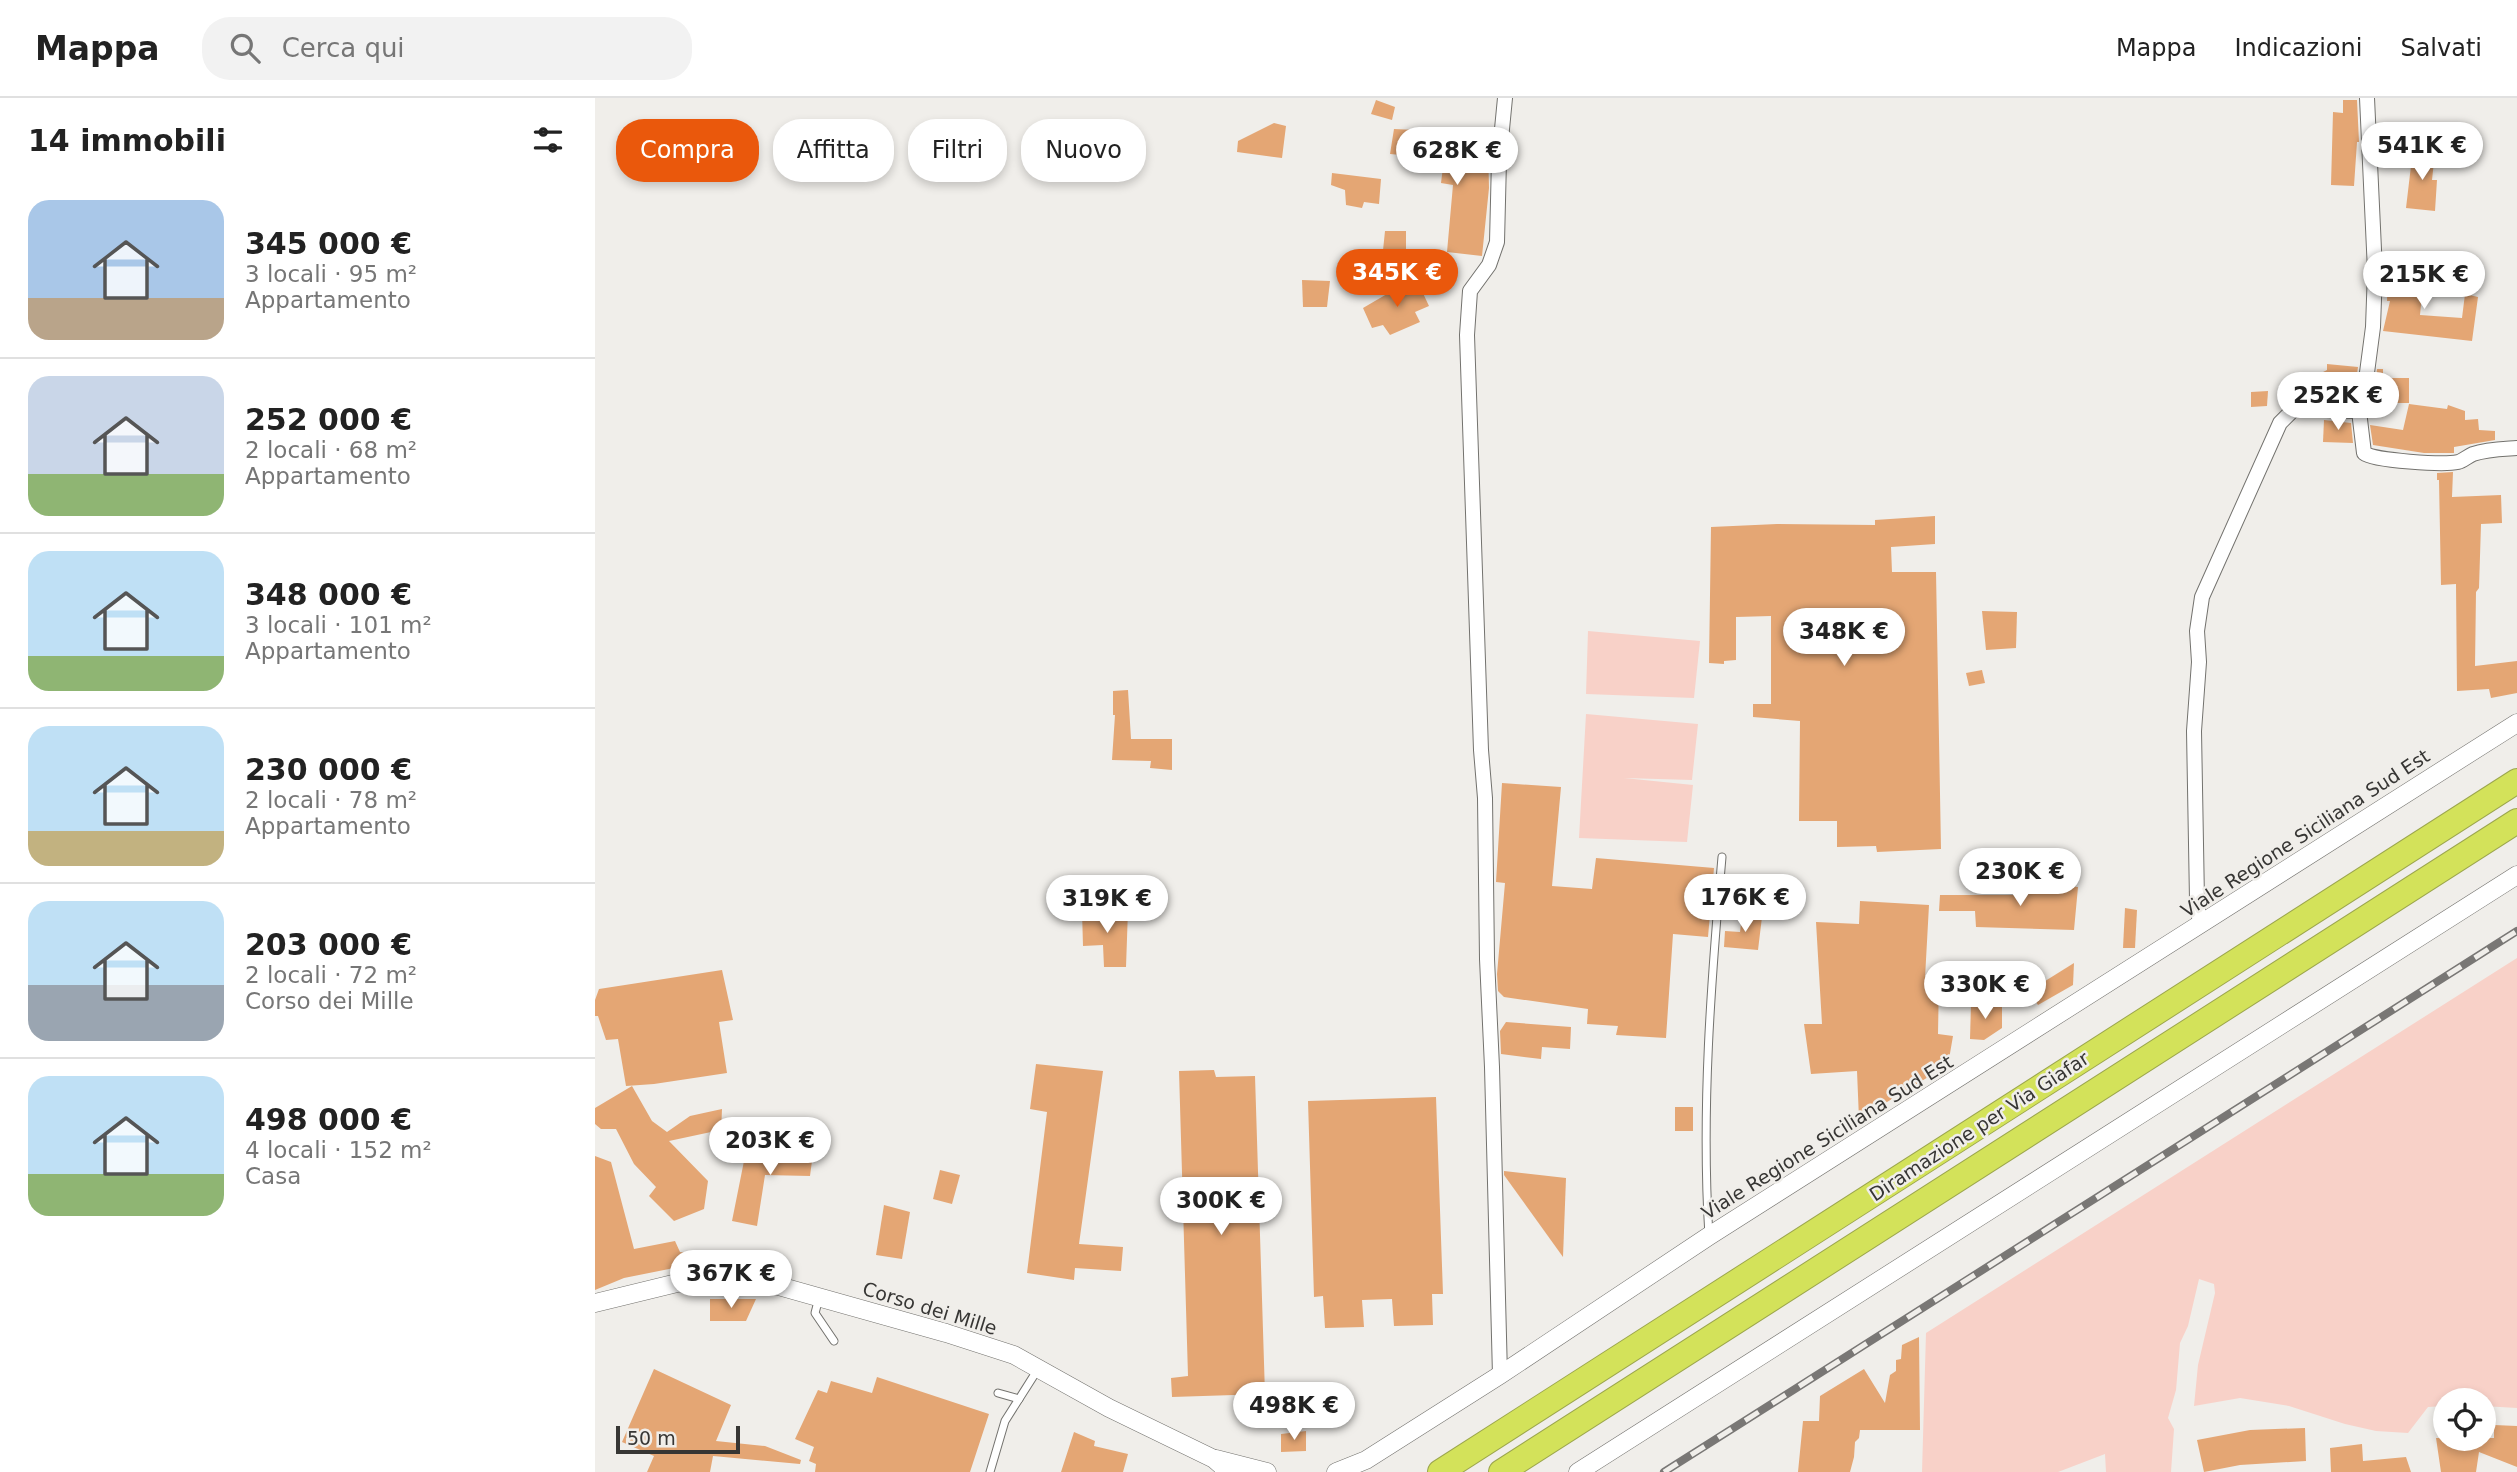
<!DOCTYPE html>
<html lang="it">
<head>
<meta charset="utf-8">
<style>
  body { margin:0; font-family:"DejaVu Sans",sans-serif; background:#f2f2f2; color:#222; height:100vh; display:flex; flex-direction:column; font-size:26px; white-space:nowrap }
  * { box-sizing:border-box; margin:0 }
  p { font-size:23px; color:#767676 }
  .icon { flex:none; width:38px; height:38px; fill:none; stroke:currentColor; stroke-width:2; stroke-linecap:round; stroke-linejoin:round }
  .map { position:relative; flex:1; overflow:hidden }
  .side { display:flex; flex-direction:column; background:#fff; width:595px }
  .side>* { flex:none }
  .top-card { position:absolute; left:21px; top:21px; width:665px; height:63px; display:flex; gap:14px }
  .buttons { position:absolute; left:1838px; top:1290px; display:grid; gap:14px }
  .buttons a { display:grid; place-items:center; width:63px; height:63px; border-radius:50%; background:#fff; box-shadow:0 4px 10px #0003; font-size:35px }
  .scale { position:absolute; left:21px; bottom:18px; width:124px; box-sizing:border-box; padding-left:7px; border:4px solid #373634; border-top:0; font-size:19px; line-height:24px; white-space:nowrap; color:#373634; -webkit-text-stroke:5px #f0eeea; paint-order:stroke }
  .price { position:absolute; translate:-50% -60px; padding:0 16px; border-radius:24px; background:#fff; color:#222; font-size:23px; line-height:46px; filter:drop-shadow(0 2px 4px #0008) }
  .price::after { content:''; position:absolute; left:50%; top:42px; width:21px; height:16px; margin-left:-10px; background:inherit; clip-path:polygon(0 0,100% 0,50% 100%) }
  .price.active { background:#ea580c; color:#fff }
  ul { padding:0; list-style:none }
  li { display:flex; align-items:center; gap:21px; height:175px; padding:0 28px }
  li+li { border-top:2px solid #e0e0e0 }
  li span { display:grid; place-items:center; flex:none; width:196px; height:140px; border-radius:21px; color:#555 }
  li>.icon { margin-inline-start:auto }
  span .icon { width:84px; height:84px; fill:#fffc; stroke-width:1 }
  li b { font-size:30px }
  h2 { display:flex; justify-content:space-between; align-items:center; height:84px; padding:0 28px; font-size:30px }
  .tag { padding:0 24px; border-radius:28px; background:#fff; box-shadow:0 4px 10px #0003; font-size:24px; line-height:63px }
  .tag.active { background:#ea580c; color:#fff }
  header { display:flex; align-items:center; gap:42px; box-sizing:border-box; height:98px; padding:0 35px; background:#fff; border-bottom:2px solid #e0e0e0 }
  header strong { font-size:33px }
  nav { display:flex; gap:38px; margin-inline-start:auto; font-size:24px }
  .search { width:490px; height:63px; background:#f2f2f2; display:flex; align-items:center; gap:18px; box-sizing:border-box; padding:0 24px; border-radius:28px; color:#767676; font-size:26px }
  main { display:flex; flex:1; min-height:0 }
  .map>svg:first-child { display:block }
  .green { fill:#f8d1c8 }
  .building { fill:#e4a674 }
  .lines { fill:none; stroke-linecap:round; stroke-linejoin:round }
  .service-casing { stroke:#73726e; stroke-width:9 }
  .minor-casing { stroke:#73726e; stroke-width:16 }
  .tertiary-casing { stroke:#73726e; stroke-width:19 }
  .motorway-casing { stroke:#9ca64d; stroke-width:26 }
  .service { stroke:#fff; stroke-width:7 }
  .minor { stroke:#fff; stroke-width:14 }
  .tertiary { stroke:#fff; stroke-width:18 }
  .motorway { stroke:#d3e25a; stroke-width:24 }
  .rail-casing { stroke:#797775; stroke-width:8 }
  .rail { stroke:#f0eeea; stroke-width:5; stroke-dasharray:16; stroke-linecap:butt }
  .labels { text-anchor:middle; stroke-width:5; stroke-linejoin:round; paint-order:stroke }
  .street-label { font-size:19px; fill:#373634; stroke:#f0eeea }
</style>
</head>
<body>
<header>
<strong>Mappa</strong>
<div class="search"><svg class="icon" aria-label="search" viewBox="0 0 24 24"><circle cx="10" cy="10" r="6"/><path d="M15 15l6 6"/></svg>Cerca qui</div>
<nav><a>Mappa</a><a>Indicazioni</a><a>Salvati</a></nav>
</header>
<main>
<section class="side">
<h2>14 immobili<svg class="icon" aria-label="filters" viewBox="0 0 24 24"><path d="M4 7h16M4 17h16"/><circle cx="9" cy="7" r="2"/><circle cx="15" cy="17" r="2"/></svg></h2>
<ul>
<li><span style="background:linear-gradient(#a9c7e8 70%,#b9a48a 0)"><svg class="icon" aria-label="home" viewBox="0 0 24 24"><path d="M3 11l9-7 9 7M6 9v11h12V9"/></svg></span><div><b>345 000 €</b><p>3 locali · 95 m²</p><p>Appartamento</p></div></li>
<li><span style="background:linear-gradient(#c9d6e8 70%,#8fb573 0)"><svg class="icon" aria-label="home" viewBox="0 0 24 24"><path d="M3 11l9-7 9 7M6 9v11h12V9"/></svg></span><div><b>252 000 €</b><p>2 locali · 68 m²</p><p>Appartamento</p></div></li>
<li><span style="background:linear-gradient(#bfe0f5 75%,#8fb573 0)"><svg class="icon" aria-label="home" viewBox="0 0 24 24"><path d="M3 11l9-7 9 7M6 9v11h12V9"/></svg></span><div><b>348 000 €</b><p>3 locali · 101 m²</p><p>Appartamento</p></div></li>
<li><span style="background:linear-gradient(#bfe0f5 75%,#c2b280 0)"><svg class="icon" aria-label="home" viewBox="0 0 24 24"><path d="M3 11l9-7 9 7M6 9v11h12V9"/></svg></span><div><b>230 000 €</b><p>2 locali · 78 m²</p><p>Appartamento</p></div></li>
<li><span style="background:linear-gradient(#bfe0f5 60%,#9aa5b1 0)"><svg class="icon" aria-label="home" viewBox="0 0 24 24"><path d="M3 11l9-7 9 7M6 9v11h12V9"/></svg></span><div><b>203 000 €</b><p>2 locali · 72 m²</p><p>Corso dei Mille</p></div></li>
<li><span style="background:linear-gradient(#bfe0f5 70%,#8fb573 0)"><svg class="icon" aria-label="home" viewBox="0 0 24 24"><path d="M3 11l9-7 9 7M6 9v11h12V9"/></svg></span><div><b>498 000 €</b><p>4 locali · 152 m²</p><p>Casa</p></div></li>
</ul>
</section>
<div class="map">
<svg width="1922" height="1374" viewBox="0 0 1922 1374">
  <rect width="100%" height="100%" fill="#f0eeea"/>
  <g class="green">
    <path d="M993 533 1105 543 1099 600 991 596Z"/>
    <path d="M991 616 1103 626 1097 682 1029 680 1098 687 1092 744 984 740Z"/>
    <path d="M1922 860V1310L1888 1308V1302H1850V1308L1833 1309 1813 1335 1781 1333 1750 1326 1694 1308 1645 1300 1599 1308 1603 1267 1620 1195 1619 1186 1604 1181 1593 1228 1585 1245 1581 1292 1573 1320 1579 1331 1576 1374H1511L1510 1356 1463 1374H1327L1331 1235Z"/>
  </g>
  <g class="building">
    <path d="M781 2 800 9 797 22 776 16Z"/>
    <path d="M1748 2H1762L1764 44H1762L1759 88 1736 87 1738 14 1748 15Z"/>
    <path d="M679 25 691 28 687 60 642 54 643 43Z"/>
    <path d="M799 31 821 32 822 44 849 50V45L893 49 894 90 887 158 852 154 858 87 846 85 849 61 795 56Z"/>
    <path d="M1818 51 1840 54 1837 82H1842L1840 113 1811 110Z"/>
    <path d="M737 75 786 81 784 106 769 104 767 110 751 107 750 92 736 87Z"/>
    <path d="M790 133H811V156L805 155 801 171 786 172Z"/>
    <path d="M1793 174 1829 177 1825 217 1867 220 1870 196 1883 199 1877 243 1788 233 1795 203H1792Z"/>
    <path d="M707 182 735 183 732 209H708Z"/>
    <path d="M809 186 816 191H826L834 208 820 214 825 224 795 237 788 227 777 230 768 210Z"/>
    <path d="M1732 266 1763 269 1758 303 1722 302 1726 275 1732 272Z"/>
    <path d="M1782 271H1788V280H1814V305H1778Z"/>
    <path d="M1673 293 1672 308 1656 309V294Z"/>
    <path d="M1814 306 1852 311 1853 307 1870 313V322L1883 321 1884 332 1900 333V342L1859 349V355H1829L1778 347 1775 327 1808 332Z"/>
    <path d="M1729 322 1756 325 1758 345 1728 344Z"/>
    <path d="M1858 374 1857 399 1906 397 1907 425 1886 426 1884 490 1881 494 1880 568 1922 563V595L1896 600 1894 591 1862 593 1861 486 1846 487 1844 382H1842V375Z"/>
    <path d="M1340 418V446L1296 449 1297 474H1341L1346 751 1282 754 1281 748 1242 749V723H1204L1205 623 1158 619V606H1176V518L1141 519V562L1129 563V566L1114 565 1116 429 1182 426 1280 427V422Z"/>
    <path d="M1387 513 1422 514 1421 550 1391 552Z"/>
    <path d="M1387 572 1390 585 1374 588 1371 575Z"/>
    <path d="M533 592 536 641H577V672L555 670 556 663 517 662 520 617H518V593Z"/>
    <path d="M907 685 966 689 957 788 997 791 1001 760 1119 770 1113 839 1078 836 1071 940 1021 937 1023 928 992 926 993 911 909 899 903 893 902 876 910 785 901 784Z"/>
    <path d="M1434 786 1483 789 1479 832 1381 829 1380 813H1344L1345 797H1432Z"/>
    <path d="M1265 803 1334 807 1330 880 1344 881 1343 936 1358 938 1353 967 1264 1021 1262 973 1216 976 1209 926H1227L1221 824 1264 826Z"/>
    <path d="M1530 810 1542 812 1540 850H1528Z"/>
    <path d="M533 812 531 869H509L508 847 488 848 487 813Z"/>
    <path d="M1147 817 1167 819 1163 852 1129 849 1130 833 1145 834Z"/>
    <path d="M1479 865 1478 887 1443 907 1434 893Z"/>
    <path d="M127 872 138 922 124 924 132 975 59 986 31 988 23 941 11 942 3 918H0V902L4 891Z"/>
    <path d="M1376 906H1407V930L1389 942 1375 941Z"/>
    <path d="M911 924 976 929 975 951 947 949 946 961 906 956 905 933Z"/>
    <path d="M441 966 508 973 484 1146 528 1149 526 1173 480 1170 479 1182 432 1175 452 1014 435 1011Z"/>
    <path d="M619 972 621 979 660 978 670 1296 577 1299 576 1280 593 1278 584 973Z"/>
    <path d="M37 988 57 1023 72 1034 95 1018 127 1011 126 1035 116 1034 74 1043 113 1083 109 1111 79 1123 54 1098 61 1089 39 1066 21 1031H6L0 1026V1010Z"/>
    <path d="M841 999 848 1196H837L838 1227 799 1228 797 1201 767 1202 769 1229 730 1230 728 1198 719 1199 713 1003Z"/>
    <rect x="1080" y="1009" width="18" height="24"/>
    <path d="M196 1036 220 1040 215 1078 170 1077 162 1128 137 1123 150 1058 170 1066 191 1063Z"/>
    <path d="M0 1058 16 1064 39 1151 80 1143 85 1154 92 1155 89 1168 29 1180 0 1192Z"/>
    <path d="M345 1072 365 1077 357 1106 338 1101Z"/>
    <path d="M909 1073 971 1080 968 1159 909 1077Z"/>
    <path d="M289 1107 315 1114 307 1161 281 1157Z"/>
    <path d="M115 1201H161L151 1223H115Z"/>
    <path d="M1324 1239 1325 1332H1265L1264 1340 1260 1344 1259 1359 1255 1374H1203L1208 1323H1224L1225 1298 1269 1271 1290 1305 1295 1277 1301 1273V1262L1306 1261 1307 1247Z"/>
    <path d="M59 1271 136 1307 121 1343 170 1348 206 1362 205 1366 118 1358 115 1374H52L59 1358 27 1344Z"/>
    <path d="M282 1279 394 1316 375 1374H220L221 1366 214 1363 219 1349 200 1341 223 1292 232 1295 236 1283 277 1295Z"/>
    <path d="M1899 1327 1922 1328V1369L1884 1354 1881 1374H1846L1841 1340H1899Z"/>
    <path d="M1710 1330 1711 1363 1645 1367 1609 1374 1602 1342 1655 1332Z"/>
    <path d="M711 1333V1353L686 1354V1336Z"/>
    <path d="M479 1334 500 1343 499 1348 533 1356 528 1374H466Z"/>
    <path d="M1767 1346 1768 1363 1811 1359 1816 1374H1736L1735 1350Z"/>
  </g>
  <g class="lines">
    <g class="service-casing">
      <g id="service">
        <path d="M1114 1138C1106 1012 1116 885 1127 759"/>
        <path d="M224 1200 220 1215 239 1243"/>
        <path d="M403 1295 424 1301"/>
        <path d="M395 1374 410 1323 443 1271"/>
      </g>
    </g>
    <g class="minor-casing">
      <g id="minor">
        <path d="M1764 313 1769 355C1779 363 1849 367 1863 364 1868 363 1873 358 1878 356 1892 351 1907 351 1922 350"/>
        <path d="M1605 827 1602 802 1599 633 1604 564 1602 533 1607 499 1685 325 1699 311 1764 313 1768 305 1778 229 1780 173 1772 0"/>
        <path d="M905 1277 897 969 892 861 890 700 886 652 872 237 875 193 894 167 902 144 904 62 910 0"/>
      </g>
    </g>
    <g class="tertiary-casing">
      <g id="tertiary">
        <path d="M0 1205 82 1185 124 1180 166 1183 351 1235 419 1257 514 1310 619 1361 634 1374"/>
        <path d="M621 1361 672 1374"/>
        <path d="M741 1374 771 1362 905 1277 1114 1138 1922 625"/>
        <path d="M983 1374 1922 777"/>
      </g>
    </g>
    <g class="motorway-casing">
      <g id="motorway">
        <path d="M845 1374 1922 683"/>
        <path d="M906 1374 1922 723"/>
      </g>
    </g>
    <use href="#service" class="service"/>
    <use href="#minor" class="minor"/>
    <use href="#tertiary" class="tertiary"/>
    <use href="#motorway" class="motorway"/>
    <g class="rail-casing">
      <path id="rail" d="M1069 1374 1922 833"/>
    </g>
    <use href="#rail" class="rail"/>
  </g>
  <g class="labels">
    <g class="street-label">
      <text transform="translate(1710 735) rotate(-33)" y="7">Viale Regione Siciliana Sud Est</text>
      <text transform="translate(1384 1028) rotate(-33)" y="7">Diramazione per Via Giafar</text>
      <text transform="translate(1232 1039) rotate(-32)" y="7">Viale Regione Siciliana Sud Est</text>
      <text transform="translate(335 1210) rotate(17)" y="7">Corso dei Mille</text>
    </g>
  </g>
</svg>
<div class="buttons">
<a><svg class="icon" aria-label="locate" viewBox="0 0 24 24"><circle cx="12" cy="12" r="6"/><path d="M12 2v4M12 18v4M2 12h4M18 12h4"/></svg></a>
</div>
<div class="scale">50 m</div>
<b class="price" style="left:1827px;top:84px">541K €</b>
<b class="price" style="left:862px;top:89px">628K €</b>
<b class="price active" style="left:802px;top:211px">345K €</b>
<b class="price" style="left:1829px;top:213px">215K €</b>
<b class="price" style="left:1743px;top:334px">252K €</b>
<b class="price" style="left:1249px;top:570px">348K €</b>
<b class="price" style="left:1425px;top:810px">230K €</b>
<b class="price" style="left:1150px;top:836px">176K €</b>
<b class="price" style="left:512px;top:837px">319K €</b>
<b class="price" style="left:1390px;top:923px">330K €</b>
<b class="price" style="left:175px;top:1079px">203K €</b>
<b class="price" style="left:626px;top:1139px">300K €</b>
<b class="price" style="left:136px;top:1212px">367K €</b>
<b class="price" style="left:699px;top:1344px">498K €</b>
<div class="top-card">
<a class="tag active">Compra</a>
<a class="tag">Affitta</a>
<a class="tag">Filtri</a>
<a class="tag">Nuovo</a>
</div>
</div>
</main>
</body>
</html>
